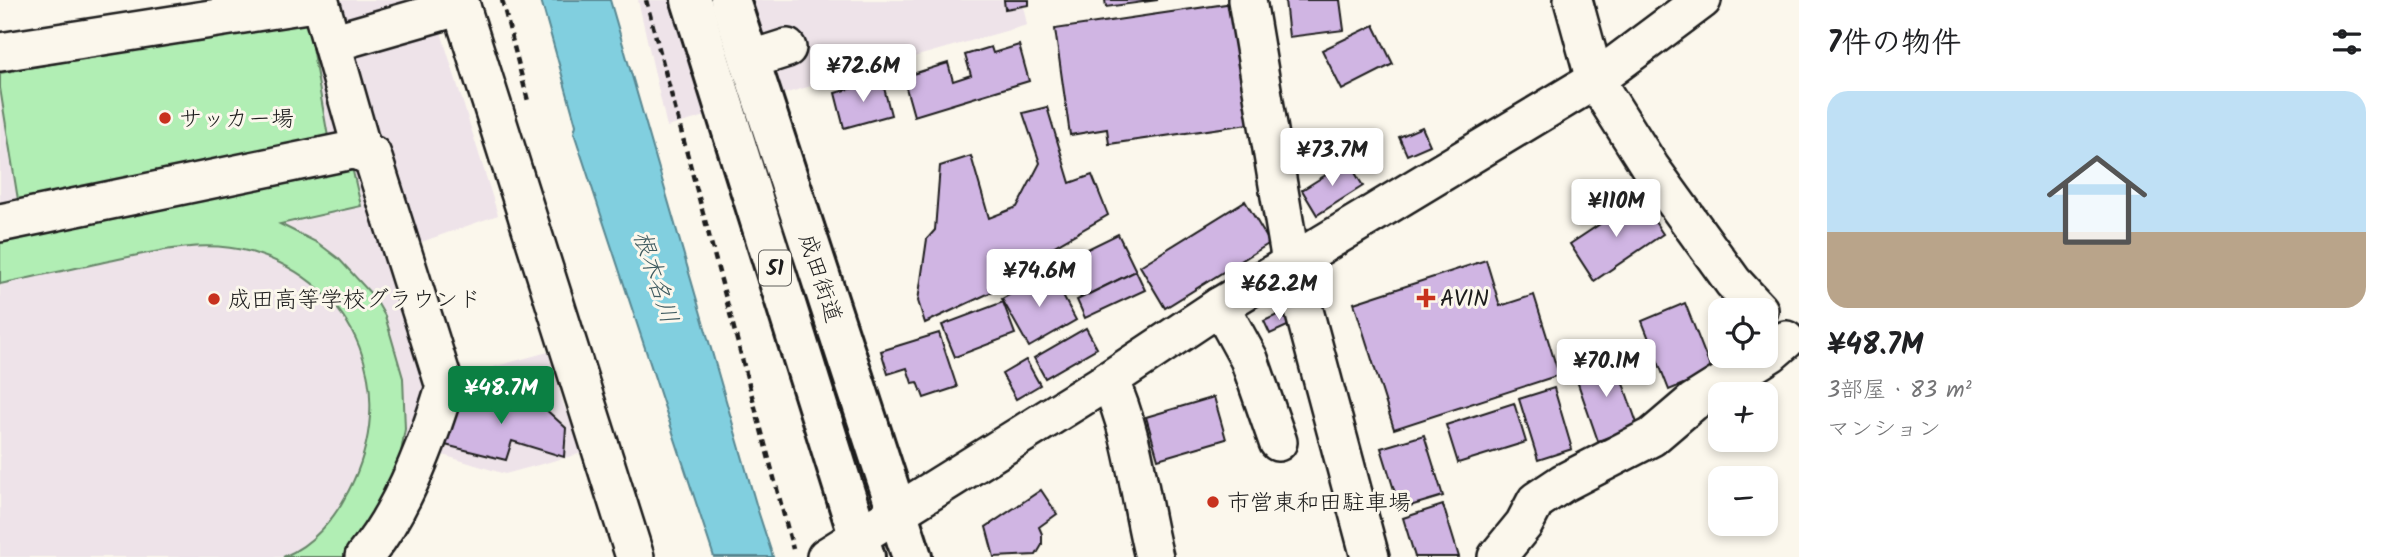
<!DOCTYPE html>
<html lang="ja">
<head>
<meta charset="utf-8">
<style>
  body { margin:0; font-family:Kalam,"Klee One",sans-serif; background:#f6f6f6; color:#202124; height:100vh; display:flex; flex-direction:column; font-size:26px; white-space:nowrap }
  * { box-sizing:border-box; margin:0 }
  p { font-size:23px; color:#757577 }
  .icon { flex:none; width:38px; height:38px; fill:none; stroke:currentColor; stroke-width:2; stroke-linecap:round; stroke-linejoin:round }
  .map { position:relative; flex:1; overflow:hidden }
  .panel { display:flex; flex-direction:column; background:#fff; width:595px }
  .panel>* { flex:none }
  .tools { position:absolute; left:1708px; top:298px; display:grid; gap:14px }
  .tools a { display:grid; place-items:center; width:70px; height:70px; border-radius:14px; background:#fff; box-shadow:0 4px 10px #0003; font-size:35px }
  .price { position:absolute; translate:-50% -60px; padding:0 16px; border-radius:7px; background:#fff; color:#222; font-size:23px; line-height:46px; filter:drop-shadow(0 2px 4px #0008) }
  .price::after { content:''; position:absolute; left:50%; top:42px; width:21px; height:16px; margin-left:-10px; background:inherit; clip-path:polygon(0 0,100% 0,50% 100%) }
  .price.active { background:#0b8043; color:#fff }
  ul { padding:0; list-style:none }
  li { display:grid; align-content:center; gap:14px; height:371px; padding:0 28px }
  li+li { border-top:2px solid #e0e0e0 }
  li span { display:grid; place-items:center; height:217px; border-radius:21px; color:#555 }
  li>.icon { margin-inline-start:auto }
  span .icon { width:126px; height:126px; fill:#fffc; stroke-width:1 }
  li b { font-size:30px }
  h2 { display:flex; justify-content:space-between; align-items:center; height:84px; padding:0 28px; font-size:30px }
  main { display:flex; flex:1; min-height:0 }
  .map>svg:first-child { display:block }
  .built { fill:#eee3e9 }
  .green { fill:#b1eeb4; stroke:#668568; stroke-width:2 }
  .water { fill:#81cfdf; stroke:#598791; stroke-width:2 }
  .building { fill:#d0b5e3; stroke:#1c1c1c; stroke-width:2 }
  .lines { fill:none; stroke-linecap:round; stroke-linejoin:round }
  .minor-casing { stroke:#1c1c1c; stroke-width:42 }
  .highway-casing { stroke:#1c1c1c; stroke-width:44 }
  .path { stroke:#1c1c1c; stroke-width:4.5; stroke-dasharray:7 5; stroke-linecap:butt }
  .minor { stroke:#fbf7ec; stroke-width:37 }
  .highway { stroke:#fbf7ec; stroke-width:38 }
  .poi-dot { fill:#c8321e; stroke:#fbf7ec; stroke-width:2.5 }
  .labels { text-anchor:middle; stroke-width:6; stroke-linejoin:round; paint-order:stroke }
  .shield { fill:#fbf7ec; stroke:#5f5e5a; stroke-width:2 }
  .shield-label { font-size:21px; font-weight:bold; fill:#1c1c1c }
  .poi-label { font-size:23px; fill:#1c1c1c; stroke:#fbf7ec; text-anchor:start }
  .street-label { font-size:23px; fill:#1c1c1c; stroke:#fbf7ec }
  .water-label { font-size:24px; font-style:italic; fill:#3f5b60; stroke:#fbf7ec }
</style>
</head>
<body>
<main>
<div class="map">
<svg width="1799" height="557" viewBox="0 0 1799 557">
  <rect width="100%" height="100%" fill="#fbf7ec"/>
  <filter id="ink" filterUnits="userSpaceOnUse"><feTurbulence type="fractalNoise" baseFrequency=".0143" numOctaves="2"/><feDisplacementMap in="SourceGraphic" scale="14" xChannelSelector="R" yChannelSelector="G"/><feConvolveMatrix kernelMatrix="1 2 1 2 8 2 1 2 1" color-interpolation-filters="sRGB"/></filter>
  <g filter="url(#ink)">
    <g class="built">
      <path d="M236 0H431L498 215 410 246 456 377 548 352 564 406 586 452 505 474 433 452 407 523 389 557H0V38Z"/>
      <path d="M638 0H1022L1027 25 667 127Z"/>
    </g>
    <g class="green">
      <path d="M307 19 330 148 19 206 0 88V73Z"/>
      <path d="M351 163 361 206 280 224 318 243 339 259 374 297 385 316 403 378 405 429 398 470 347 557H283C313 545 335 518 349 490 399 393 359 284 251 252 204 239 156 251 109 261 73 269 36 276 0 284V234Z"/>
    </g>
    <path class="water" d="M541 0H610L758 511 773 557H714L574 133 576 125Z"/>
    <g class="building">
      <path d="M1004 0H1029V5L1005 9Z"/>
      <path d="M1105 0H1158L1106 7Z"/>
      <path d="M1285 0H1340L1344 30 1289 37Z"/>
      <path d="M1233 3 1249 124 1109 144 1107 129 1070 135 1055 29Z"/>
      <path d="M1374 25 1393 64 1342 90 1322 50Z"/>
      <path d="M1019 45 1029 81 914 116 903 77 948 63 953 81 971 75 965 55 991 47 993 53Z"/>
      <path d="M882 80 891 115 844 128 835 93Z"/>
      <path d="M1047 107 1070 183 1092 175 1108 215 1001 277 994 291 925 323 918 301 927 239 935 230 940 166 971 156 989 218 1017 207 1040 163 1023 113Z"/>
      <path d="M1422 127 1430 145 1407 155 1399 137Z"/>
      <path d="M1348 161 1363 186 1317 215 1302 190Z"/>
      <path d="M1639 198 1663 234 1594 281 1570 244Z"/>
      <path d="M1245 201 1270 243 1165 308 1140 266Z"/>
      <path d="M1118 234 1136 271 1081 298 1063 261Z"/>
      <path d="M1486 260 1500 306 1534 295 1559 375 1394 429 1354 303Z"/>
      <path d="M1136 271 1145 290 1085 318 1077 300Z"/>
      <path d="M1050 272 1076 320 1029 347 1002 299Z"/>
      <path d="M1003 302 1015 334 955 357 942 325Z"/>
      <path d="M1685 303 1712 372 1669 390 1642 321Z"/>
      <path d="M1288 310 1294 323 1270 334 1264 321Z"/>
      <path d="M1086 328 1097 348 1045 378 1034 358Z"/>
      <path d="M939 333 957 387 924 398 918 382 912 383 907 368 888 374 881 351Z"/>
      <path d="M1614 358 1638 426 1598 441 1574 372Z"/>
      <path d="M1026 360 1040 385 1016 399 1002 374Z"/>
      <path d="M1554 388 1572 449 1538 460 1519 399Z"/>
      <path d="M456 391 529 403 543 407 566 428 564 457 512 441 506 460 441 444Z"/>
      <path d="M1214 397 1226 439 1158 459 1146 417Z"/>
      <path d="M1514 403 1526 442 1458 463 1446 425Z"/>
      <path d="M1424 435 1443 496 1400 509 1381 448Z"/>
      <path d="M1041 490 1057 514 1039 527 1042 534V545L1036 555 994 557 986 527Z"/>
      <path d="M1443 505 1459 557H1415L1403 518Z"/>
    </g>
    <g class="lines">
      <g class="minor-casing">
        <g id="minor">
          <path d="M459 0 635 557"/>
          <path d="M1247 0 1291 262 1370 557"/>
          <path d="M1573 0 1595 80 1650 167 1733 282 1759 310"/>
          <path d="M332 43 461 6"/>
          <path d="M0 52 320 2 363 153"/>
          <path d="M749 60 787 48"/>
          <path d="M0 223 353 150 372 155 445 387C428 442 401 513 364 557"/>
          <path d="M1220 306 1249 359 1278 442"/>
          <path d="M1109 380C1135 435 1139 498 1154 557"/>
          <path d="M826 557 1109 380 1220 306 1595 80 1702 0"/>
          <path d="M1497 557 1524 524 1536 501 1563 483 1652 437 1693 402 1771 353 1786 340"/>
        </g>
      </g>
      <g class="highway-casing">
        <g id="highway">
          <path d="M691 0 865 557"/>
          <path d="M730 0 912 557"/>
        </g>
      </g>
      <g class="path">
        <path d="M502 0 528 101"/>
        <path d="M646 0 793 549"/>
      </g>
      <use href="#minor" class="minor"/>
      <use href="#highway" class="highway"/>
    </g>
  </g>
  <g class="poi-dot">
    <circle cx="165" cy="118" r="7"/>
    <path d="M1422.5 287.5h7v7h7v7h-7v7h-7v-7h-7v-7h7z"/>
    <circle cx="214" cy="299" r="7"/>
    <circle cx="1213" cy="502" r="7"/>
  </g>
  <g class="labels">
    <rect class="shield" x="759" y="250.5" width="32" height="35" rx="5"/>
    <g class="shield-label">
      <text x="775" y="275">51</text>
    </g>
    <g class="poi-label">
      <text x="179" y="126">サッカー場</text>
      <text x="1440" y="306">AVIN</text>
      <text x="228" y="307">成田高等学校グラウンド</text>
      <text x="1227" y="510">市営東和田駐車場</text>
    </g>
    <g class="street-label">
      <text transform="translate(821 278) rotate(72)" y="8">成田街道</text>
    </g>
    <g class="water-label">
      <text transform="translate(656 277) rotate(72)" y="8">根木名川</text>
    </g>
  </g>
</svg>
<div class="tools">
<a><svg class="icon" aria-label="locate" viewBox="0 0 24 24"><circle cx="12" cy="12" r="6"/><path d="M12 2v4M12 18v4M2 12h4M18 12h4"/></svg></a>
<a>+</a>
<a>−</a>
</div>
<b class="price" style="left:863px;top:104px">¥72.6M</b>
<b class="price" style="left:1332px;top:188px">¥73.7M</b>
<b class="price" style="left:1616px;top:239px">¥110M</b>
<b class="price" style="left:1039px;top:309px">¥74.6M</b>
<b class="price" style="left:1279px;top:322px">¥62.2M</b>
<b class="price" style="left:1606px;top:399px">¥70.1M</b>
<b class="price active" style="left:501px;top:426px">¥48.7M</b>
</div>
<section class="panel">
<h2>7件の物件<svg class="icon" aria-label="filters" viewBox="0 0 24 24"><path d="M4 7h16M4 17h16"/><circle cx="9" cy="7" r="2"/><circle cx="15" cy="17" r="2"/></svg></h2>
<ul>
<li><span style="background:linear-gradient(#bfe0f5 65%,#b9a48a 0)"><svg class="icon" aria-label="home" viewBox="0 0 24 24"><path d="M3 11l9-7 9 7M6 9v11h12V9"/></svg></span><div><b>¥48.7M</b><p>3部屋 · 83 m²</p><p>マンション</p></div></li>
</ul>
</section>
</main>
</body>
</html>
